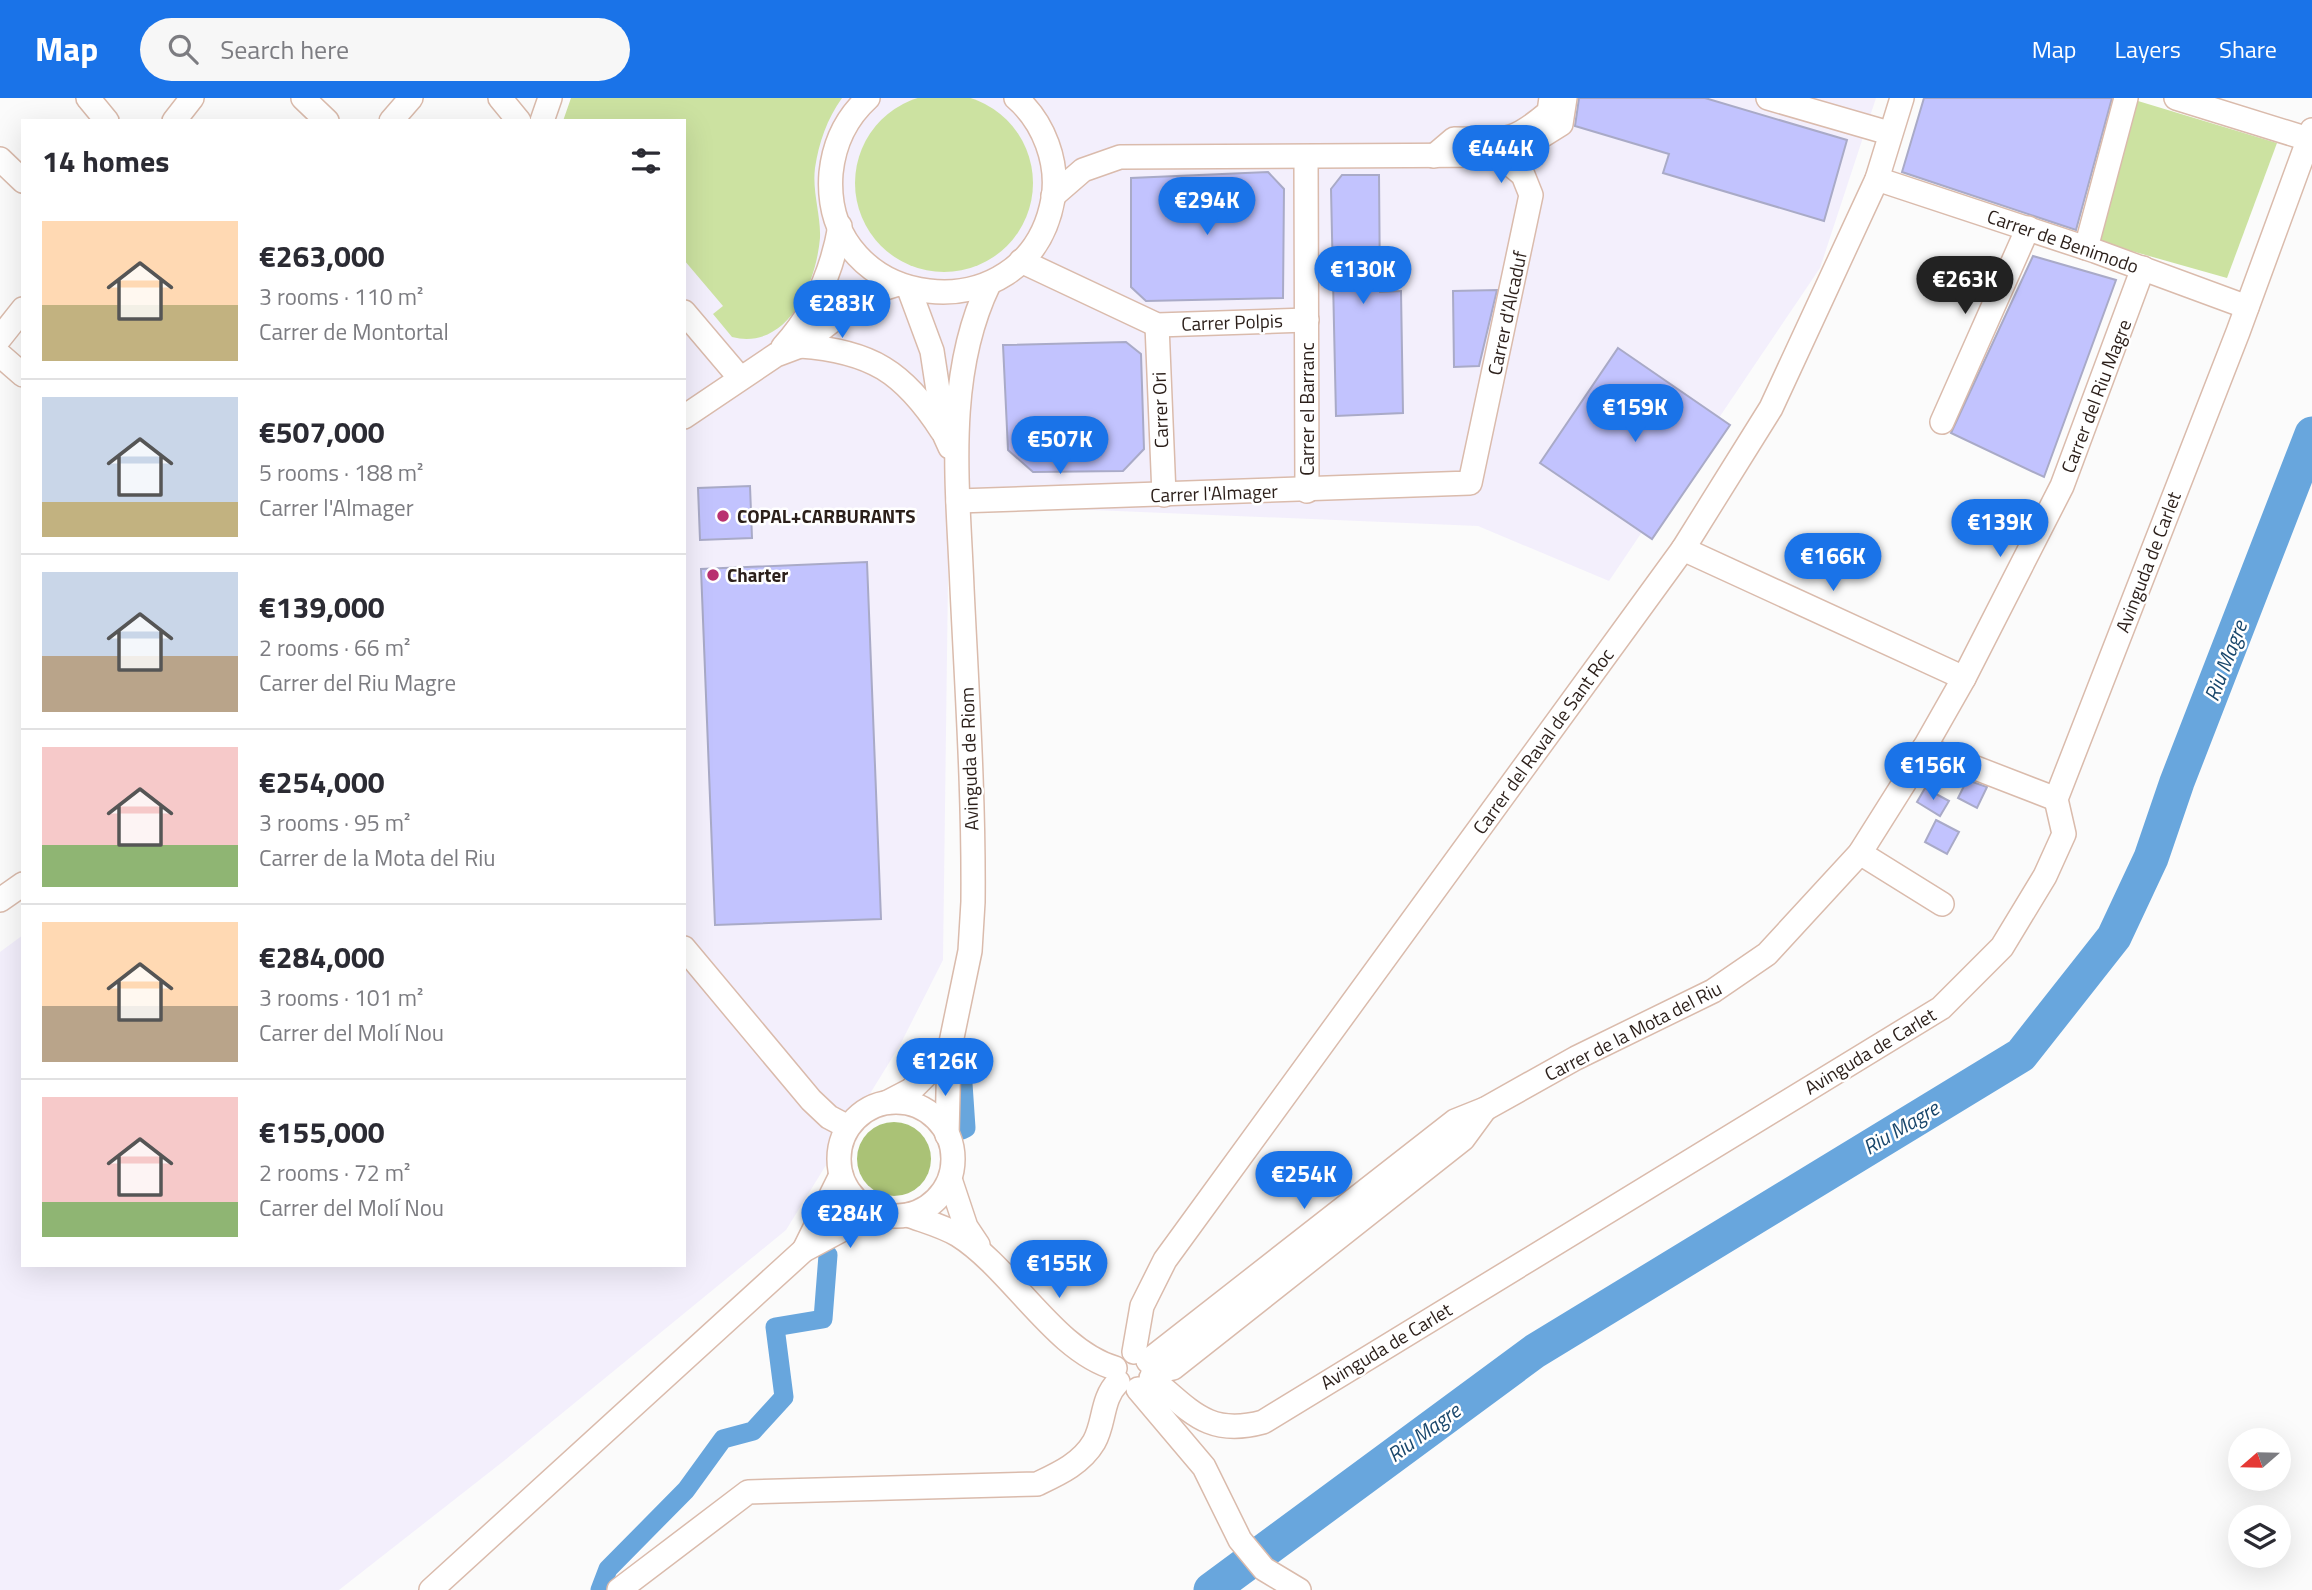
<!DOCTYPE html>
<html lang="en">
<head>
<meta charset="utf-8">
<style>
  body { margin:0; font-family:"Titillium Web",sans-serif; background:#f7f7f7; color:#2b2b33; height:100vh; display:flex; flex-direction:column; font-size:26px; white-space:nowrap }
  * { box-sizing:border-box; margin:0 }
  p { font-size:23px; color:#7c7c81 }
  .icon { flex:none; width:38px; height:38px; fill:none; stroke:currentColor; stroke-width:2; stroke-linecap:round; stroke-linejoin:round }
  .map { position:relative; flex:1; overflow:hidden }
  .side { position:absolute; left:21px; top:21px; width:665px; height:1148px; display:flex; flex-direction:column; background:#fff; border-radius:0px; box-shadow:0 7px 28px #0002 }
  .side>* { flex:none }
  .needle { width:46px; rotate:250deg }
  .tools { position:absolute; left:2228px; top:1330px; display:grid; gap:14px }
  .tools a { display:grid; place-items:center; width:63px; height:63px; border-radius:50%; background:#fff; box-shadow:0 7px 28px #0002; font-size:35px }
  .price { position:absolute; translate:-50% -60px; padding:0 16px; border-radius:24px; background:#1a73e8; color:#fff; font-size:23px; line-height:46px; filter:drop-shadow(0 2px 4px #0008) }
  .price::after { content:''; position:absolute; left:50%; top:42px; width:21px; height:16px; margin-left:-10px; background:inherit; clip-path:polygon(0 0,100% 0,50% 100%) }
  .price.active { background:#222; color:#fff }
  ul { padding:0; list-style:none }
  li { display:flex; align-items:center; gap:21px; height:175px; padding:0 21px }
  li+li { border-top:2px solid #e1e1e2 }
  li span { display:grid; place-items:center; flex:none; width:196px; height:140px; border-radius:0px; color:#555 }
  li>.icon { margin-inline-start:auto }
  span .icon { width:84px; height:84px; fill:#fffc; stroke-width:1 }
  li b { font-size:30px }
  h2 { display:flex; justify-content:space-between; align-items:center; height:84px; padding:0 21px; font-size:30px }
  header { display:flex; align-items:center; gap:42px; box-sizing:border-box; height:98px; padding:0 35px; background:#1a73e8; color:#fff }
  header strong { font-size:33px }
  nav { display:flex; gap:38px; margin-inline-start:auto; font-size:24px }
  .search { width:490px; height:63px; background:#f7f7f7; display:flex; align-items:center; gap:18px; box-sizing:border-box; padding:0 24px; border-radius:38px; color:#7c7c81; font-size:26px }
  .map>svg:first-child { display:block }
  .industrial { fill:#f3effc }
  .green { fill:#cce2a1 }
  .forest { fill:#aac276 }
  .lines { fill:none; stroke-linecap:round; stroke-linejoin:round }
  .canal { stroke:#68a6dd; stroke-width:19 }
  .river { stroke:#68a6dd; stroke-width:35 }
  .building { fill:#c2c3fe; stroke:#a9aac7; stroke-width:2 }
  .minor-casing { stroke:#dabbac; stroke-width:26 }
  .minor { stroke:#fff; stroke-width:23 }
  .poi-dot { fill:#b93170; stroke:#fff; stroke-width:2.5 }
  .labels { text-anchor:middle; stroke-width:5; stroke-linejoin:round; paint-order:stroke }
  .street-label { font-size:19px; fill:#2b1f1a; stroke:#fff }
  .poi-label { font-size:19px; font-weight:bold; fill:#2b1f1a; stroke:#fff; text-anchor:start }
  .water-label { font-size:21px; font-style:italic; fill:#19476c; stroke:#fff }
</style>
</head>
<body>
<header>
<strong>Map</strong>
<div class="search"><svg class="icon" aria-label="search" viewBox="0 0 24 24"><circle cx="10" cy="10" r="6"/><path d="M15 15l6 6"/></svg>Search here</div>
<nav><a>Map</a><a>Layers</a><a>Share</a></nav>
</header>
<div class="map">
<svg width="2312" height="1492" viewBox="0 0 2312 1492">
  <rect width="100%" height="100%" fill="#fbfbfb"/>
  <path class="industrial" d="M613 0H1876L1820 170 1609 483 1478 428 949 406 943 862 900 947 786 1132 505 1362 339 1492H0V854L23 837V1167H684V23Z"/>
  <g class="green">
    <circle cx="944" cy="85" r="89"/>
    <path d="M571 0H842C827 21 819 44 815 70 812 94 821 117 820 140 816 187 787 253 732 239L713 216 723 208 684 162V23H563Z"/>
    <path d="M2138 3 2277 45 2227 180 2096 143Z"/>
  </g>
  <circle class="forest" cx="894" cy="1061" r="37"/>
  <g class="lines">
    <g class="canal">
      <path d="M962 971 966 1030 962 1032"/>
      <path d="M600 1492 608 1471 686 1392 723 1341 753 1333 784 1299 775 1229 823 1221 828 1157"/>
    </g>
    <path class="river" d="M1211 1492 1535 1253 2021 957 2114 839 2151 760 2177 684 2312 336"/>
  </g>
  <g class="building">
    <path d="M1579 0H1705L1847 42 1824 123 1663 75 1669 56 1575 28Z"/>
    <path d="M1924 0H2112L2076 132 1902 74Z"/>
    <path d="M1268 74 1284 91 1283 200 1146 203 1131 189V80Z"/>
    <path d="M1342 77H1379L1380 194 1401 193 1403 315 1336 318 1331 91Z"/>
    <path d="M2033 158 2116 182 2044 379 1951 335Z"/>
    <path d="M1497 192 1479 268 1454 269 1453 193Z"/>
    <path d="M1126 244 1141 256 1144 351 1123 373 1033 374 1008 352 1003 247Z"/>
    <path d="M1618 250 1730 327 1652 441 1540 365Z"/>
    <path d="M750 388 752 440 700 442 698 390Z"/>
    <path d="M867 464 881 821 715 827 701 471Z"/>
    <path d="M1967 682 1987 689 1977 710 1958 700Z"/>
    <path d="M1925 690 1949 703 1940 718 1917 704Z"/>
    <path d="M1936 722 1959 734 1947 756 1925 744Z"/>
  </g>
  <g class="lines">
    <g class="minor-casing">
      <g id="minor">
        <path d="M88 0 107 23"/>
        <path d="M303 0 327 23"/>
        <path d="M500 0 519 23"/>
        <path d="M868 0C846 20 834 46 831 75 820 215 1028 241 1053 101 1059 65 1044 24 1016 0"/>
        <path d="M1768 0 1889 35"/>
        <path d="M2176 0 2308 41"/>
        <path d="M174 23 192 0"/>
        <path d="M391 23 411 0"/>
        <path d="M542 23 550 0"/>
        <path d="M1434 58 1454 41C1504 41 1509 48 1549 14L1551 0"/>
        <path d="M1306 60 1307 393"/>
        <path d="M0 61 23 83"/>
        <path d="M1877 81 2095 153 2247 209"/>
        <path d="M1053 98 1083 72 1120 59 1499 57 1521 51 1561 26 1565 0"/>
        <path d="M2086 150 2126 0"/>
        <path d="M1021 163 1157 227 1307 222"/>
        <path d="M909 191 932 253 945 338 950 349"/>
        <path d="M684 214 740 280"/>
        <path d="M1157 227 1164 397"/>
        <path d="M0 240 23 211"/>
        <path d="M800 248C871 253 904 274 942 333"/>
        <path d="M783 249C815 214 832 174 840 128"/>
        <path d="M0 257 23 277"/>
        <path d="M684 319 776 257 800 248 866 196 898 186"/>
        <path d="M1942 324 2028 130"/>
        <path d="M958 403 1470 385 1531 97 1523 77 1499 57"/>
        <path d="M1683 451 1964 580"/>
        <path d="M1924 650 2056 701"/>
        <path d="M1860 755 1942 806"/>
        <path d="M0 802 23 786"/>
        <path d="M684 850 811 1002 829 1019 848 1029"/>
        <path d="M888 1004 911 992 949 954"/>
        <circle cx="896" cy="1061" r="57"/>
        <path d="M947 1037 949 954 970 853 973 804C974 699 967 594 962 490 958 389 944 279 989 186"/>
        <path d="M950 1081 966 1129 978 1147"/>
        <path d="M908 1117C924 1123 943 1128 958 1137 1012 1171 1055 1253 1115 1270"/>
        <path d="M804 1152 841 1077"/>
        <path d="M1134 1254 1142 1208 1165 1162 1683 451 1771 310 1877 81 1902 0"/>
        <path d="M1148 1263 1455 1023 1485 1011 1576 960 1713 893 1767 856 1860 755 1906 682 1964 580 2062 388 2143 170"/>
        <path d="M1153 1274 1173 1270 1463 1041 1485 1011"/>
        <path d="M1151 1280C1191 1313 1208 1339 1263 1324L1941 910 2002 849 2045 778 2064 736 2056 701 2238 234 2312 32"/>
        <path d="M1138 1291 1204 1369 1240 1442 1264 1471 1299 1492"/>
        <path d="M431 1492 804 1152 875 1114"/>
        <path d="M619 1492 748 1394 1037 1386C1058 1376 1081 1366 1094 1344 1105 1325 1101 1301 1118 1284"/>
      </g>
    </g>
    <use href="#minor" class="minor"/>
  </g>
  <g class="poi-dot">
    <circle cx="723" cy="418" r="7"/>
    <circle cx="713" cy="477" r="7"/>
  </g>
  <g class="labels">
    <g class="street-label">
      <text transform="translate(2063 143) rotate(19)" y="7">Carrer de Benimodo</text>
      <text transform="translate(1507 215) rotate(-78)" y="7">Carrer d'Alcaduf</text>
      <text transform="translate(1232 224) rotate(-2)" y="7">Carrer Polpis</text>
      <text transform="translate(2096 298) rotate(-69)" y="7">Carrer del Riu Magre</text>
      <text transform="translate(1307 311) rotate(-90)" y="7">Carrer el Barranc</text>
      <text transform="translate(1160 312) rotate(-92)" y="7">Carrer Ori</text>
      <text transform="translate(1214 395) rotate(-2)" y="7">Carrer l'Almager</text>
      <text transform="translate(2148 464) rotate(-69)" y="7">Avinguda de Carlet</text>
      <text transform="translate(1543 643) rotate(-54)" y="7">Carrer del Raval de Sant Roc</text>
      <text transform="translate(969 661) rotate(-92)" y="7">Avinguda de Riom</text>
      <text transform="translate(1633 933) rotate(-27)" y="7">Carrer de la Mota del Riu</text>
      <text transform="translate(1870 953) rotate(-31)" y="7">Avinguda de Carlet</text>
      <text transform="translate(1386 1248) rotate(-31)" y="7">Avinguda de Carlet</text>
    </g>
    <g class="poi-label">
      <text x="737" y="425">COPAL+CARBURANTS</text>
      <text x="727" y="484">Charter</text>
    </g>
    <g class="water-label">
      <text transform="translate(2226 563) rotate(-69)" y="7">Riu Magre</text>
      <text transform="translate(1901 1030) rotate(-31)" y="7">Riu Magre</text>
      <text transform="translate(1424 1335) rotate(-36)" y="7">Riu Magre</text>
    </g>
  </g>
</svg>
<div class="tools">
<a><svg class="needle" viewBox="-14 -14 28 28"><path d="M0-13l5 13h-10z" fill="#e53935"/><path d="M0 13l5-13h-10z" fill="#7c7c81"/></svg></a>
<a><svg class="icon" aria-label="layers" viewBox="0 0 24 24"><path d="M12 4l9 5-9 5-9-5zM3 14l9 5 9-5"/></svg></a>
</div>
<b class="price" style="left:1501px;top:87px">€444K</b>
<b class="price" style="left:1207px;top:139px">€294K</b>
<b class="price" style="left:1363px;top:208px">€130K</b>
<b class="price active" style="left:1965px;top:218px">€263K</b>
<b class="price" style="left:842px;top:242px">€283K</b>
<b class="price" style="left:1635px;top:346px">€159K</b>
<b class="price" style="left:1060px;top:378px">€507K</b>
<b class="price" style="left:2000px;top:461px">€139K</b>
<b class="price" style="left:1833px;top:495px">€166K</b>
<b class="price" style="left:1933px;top:704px">€156K</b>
<b class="price" style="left:945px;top:1000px">€126K</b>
<b class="price" style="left:1304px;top:1113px">€254K</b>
<b class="price" style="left:850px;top:1152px">€284K</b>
<b class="price" style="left:1059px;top:1202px">€155K</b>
<section class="side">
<h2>14 homes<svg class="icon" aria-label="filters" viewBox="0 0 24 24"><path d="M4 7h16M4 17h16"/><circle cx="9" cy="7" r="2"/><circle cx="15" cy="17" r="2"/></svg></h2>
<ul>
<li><span style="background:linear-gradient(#ffd9b3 60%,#c2b280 0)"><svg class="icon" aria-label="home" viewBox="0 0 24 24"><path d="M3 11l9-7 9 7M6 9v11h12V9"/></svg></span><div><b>€263,000</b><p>3 rooms · 110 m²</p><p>Carrer de Montortal</p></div></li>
<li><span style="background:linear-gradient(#c9d6e8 75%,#c2b280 0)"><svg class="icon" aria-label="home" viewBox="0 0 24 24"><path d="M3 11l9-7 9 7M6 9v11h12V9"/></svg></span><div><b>€507,000</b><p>5 rooms · 188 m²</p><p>Carrer l'Almager</p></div></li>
<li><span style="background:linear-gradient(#c9d6e8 60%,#b9a48a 0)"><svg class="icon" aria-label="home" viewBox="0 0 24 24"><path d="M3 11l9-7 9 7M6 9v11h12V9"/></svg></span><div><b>€139,000</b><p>2 rooms · 66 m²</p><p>Carrer del Riu Magre</p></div></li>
<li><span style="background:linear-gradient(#f6c9c9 70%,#8fb573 0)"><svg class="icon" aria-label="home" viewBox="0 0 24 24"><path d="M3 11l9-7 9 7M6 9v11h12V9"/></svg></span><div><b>€254,000</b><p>3 rooms · 95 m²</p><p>Carrer de la Mota del Riu</p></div></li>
<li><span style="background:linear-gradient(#ffd9b3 60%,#b9a48a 0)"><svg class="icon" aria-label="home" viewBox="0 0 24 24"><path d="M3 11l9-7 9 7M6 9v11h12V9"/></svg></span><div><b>€284,000</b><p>3 rooms · 101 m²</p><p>Carrer del Molí Nou</p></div></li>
<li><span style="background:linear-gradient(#f6c9c9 75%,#8fb573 0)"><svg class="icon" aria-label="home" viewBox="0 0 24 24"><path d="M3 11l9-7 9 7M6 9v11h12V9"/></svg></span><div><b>€155,000</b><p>2 rooms · 72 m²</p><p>Carrer del Molí Nou</p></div></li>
</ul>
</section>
</div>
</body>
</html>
